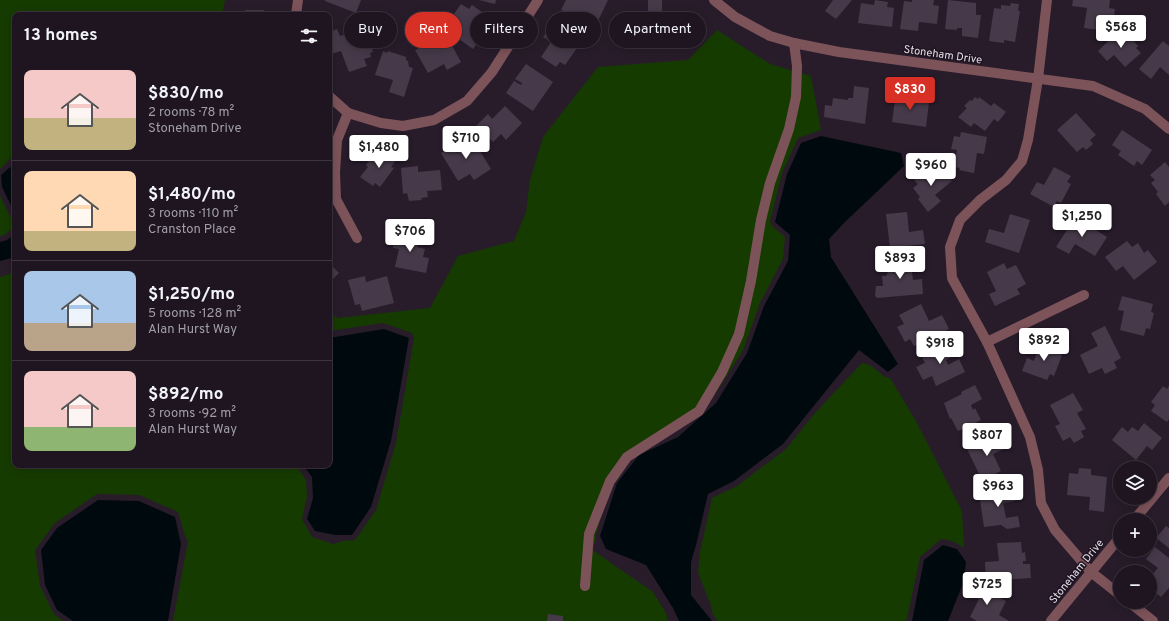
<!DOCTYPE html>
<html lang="en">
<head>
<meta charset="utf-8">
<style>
  body { margin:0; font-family:Overpass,sans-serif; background:#2b222d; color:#f1f3f6; height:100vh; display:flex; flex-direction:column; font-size:15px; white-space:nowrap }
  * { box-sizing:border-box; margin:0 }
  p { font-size:13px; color:#a19fa5 }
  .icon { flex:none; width:22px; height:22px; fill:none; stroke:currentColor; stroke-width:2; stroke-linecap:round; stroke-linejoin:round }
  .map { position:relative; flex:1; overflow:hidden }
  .sheet { position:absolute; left:12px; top:12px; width:320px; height:456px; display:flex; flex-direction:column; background:#1e1520; border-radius:8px; box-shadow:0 2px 10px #0003,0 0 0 1px #3c343e }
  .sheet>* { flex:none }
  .banner { position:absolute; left:344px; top:12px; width:380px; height:36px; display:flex; gap:8px }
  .buttons { position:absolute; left:1113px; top:461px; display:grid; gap:8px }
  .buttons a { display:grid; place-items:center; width:44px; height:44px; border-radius:50%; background:#1e1520; box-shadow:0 2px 10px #0003,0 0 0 1px #3c343e; font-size:20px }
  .price { position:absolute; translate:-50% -34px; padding:0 9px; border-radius:4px; background:#fff; color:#222; font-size:13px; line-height:26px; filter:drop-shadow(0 1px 2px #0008) }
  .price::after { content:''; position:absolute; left:50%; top:24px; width:12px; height:9px; margin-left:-6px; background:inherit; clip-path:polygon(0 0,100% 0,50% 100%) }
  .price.on { background:#d93025; color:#fff }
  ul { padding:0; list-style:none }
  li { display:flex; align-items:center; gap:12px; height:100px; padding:0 12px }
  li+li { border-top:1px solid #3c343e }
  li span { display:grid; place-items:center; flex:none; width:112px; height:80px; border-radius:8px; color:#555 }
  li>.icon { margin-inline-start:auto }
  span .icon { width:48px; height:48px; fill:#fffc; stroke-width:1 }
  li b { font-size:17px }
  h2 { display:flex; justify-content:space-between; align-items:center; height:48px; padding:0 12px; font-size:17px }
  .tag { padding:0 14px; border-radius:18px; background:#1e1520; box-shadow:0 2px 10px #0003,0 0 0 1px #3c343e; font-size:14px; line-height:36px }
  .tag.on { background:#d93025; color:#fff }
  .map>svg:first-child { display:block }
  .green { fill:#163b00 }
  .water { fill:#000a0e }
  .building { fill:#463949 }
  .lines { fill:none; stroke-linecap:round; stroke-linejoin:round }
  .minor { stroke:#7d535a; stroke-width:10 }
  .labels { text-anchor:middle; stroke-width:3; stroke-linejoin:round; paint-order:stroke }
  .street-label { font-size:11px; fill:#e5dee8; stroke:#1e1321 }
</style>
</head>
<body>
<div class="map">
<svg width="1169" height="621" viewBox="0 0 1169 621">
  <rect width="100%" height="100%" fill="#281c2b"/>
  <g class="green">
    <path d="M0 0H225L222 15H15V154L0 169Z"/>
    <path d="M717 30 770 64 811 76 821 130 798 138 782 173 770 221 772 226 785 237 783 259 760 303 743 350 712 399 637 449 612 481 596 534V540L591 549 653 592 666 613 668 621H173L188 541 185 536 178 512 139 495 97 494 55 523 35 550 40 586 54 614 63 621H0V277L15 272V465H296L306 480 307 497 302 519 312 537 333 544 343 541 355 540 376 510 396 443 414 338 412 333 383 323 329 331V313L338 318 430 308 458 256 514 241 526 212 530 180 543 137 598 67 688 60Z"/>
    <path d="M0 196 15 226 5 235 0 236Z"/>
    <path d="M862 363 870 365 885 377 890 378 916 421 962 511 964 546 962 547C957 542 947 539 941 539L920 557 907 619 905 621H717L712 612 711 606 698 572 700 552 712 498 737 486 786 449 815 413Z"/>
  </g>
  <g class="water">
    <path d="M821 136 901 153 904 166 845 222 829 239 831 257 898 364 888 372 859 350 783 444 734 481 708 494 696 545 691 562V595L712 621H679L673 608 646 565 606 549 600 536 617 483 639 455 678 437 716 403 747 353 764 306 788 261 790 235 775 222 787 174 801 143Z"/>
    <path d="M15 163V214L2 187 1 175Z"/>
    <path d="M15 234V257L0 261V242L7 240Z"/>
    <path d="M384 329 409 338 391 441 371 507 352 535H335L315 531 307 519 313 498 312 477 303 465H329V338Z"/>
    <path d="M98 500 139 501 175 517 181 544 168 621H73L57 610 45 585 41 550 57 528Z"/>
    <path d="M943 545 957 549 966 562 964 581 948 621H912L924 560Z"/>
  </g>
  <g class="building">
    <path d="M325 0H361L356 13 325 1Z"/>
    <path d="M479 0H496L495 4Z"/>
    <path d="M566 0H608L595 27 561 10Z"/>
    <path d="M648 0H662V12H683V37L663 38V33L648 34Z"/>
    <path d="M833 0H852L836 19 825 11Z"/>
    <path d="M875 0 888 2 887 7 894 8 892 27 858 23 861 3 874 5Z"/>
    <path d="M912 0H934L933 5 939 6 937 24 919 22 918 31 900 29 904 1 912 2Z"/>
    <path d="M948 0 976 3V15H981L978 38 962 36V28H957V30L945 29Z"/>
    <path d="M1073 0H1110L1109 8 1115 9 1113 24 1107 23 1106 31 1084 28 1087 8 1072 6Z"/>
    <path d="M1011 3 1019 4 1018 11H1020L1015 42 1004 40V43L989 41 994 8 1001 9V5L1010 6Z"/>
    <path d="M461 4 469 9 472 5 489 17 478 33 482 36 473 49 452 34 457 26 449 21Z"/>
    <rect x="245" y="10" width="19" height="5"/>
    <path d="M554 22 576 37 572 45 577 48 565 65 560 62 556 67 541 57 551 42 543 37Z"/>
    <path d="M337 29 340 36 354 31 357 40 364 38 365 41 369 40 373 52 370 53 371 57 364 59 367 66 349 72 341 51 331 54 329 48V32Z"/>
    <path d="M1120 30 1125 36 1128 34 1138 46 1136 48 1141 53 1125 67 1114 55 1107 61 1098 51Z"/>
    <path d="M441 36 444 43 449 40 461 62 447 70 444 64 428 73 415 50 418 49 415 43 427 37 430 42Z"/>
    <path d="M1163 41 1169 46V75L1160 67 1151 79 1139 69Z"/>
    <path d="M383 51 387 53 388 51 406 57V60L408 61 409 67 413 68 404 97 389 92 393 80 375 75Z"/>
    <path d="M526 64 553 82 533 111 506 93 514 81 521 85 522 83 515 79Z"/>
    <path d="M854 86 869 88 865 124 824 117 825 105 832 106 833 98 848 100V98H853Z"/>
    <path d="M896 92 913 94 912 100 929 102 926 127 892 122Z"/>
    <path d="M975 97 978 99 979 97 991 106 994 103 1006 112 998 122 994 119 985 131 974 123 971 127 958 117 967 108 964 106 970 100 972 101Z"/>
    <path d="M505 106 522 123 506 140 501 134 493 142 476 126 488 114 492 119Z"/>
    <path d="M1076 113 1096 135 1090 140 1093 144 1086 150 1083 147 1077 152 1057 130Z"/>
    <path d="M1122 130 1152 150 1142 165 1137 161 1134 166 1118 155 1121 151 1112 145Z"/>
    <path d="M961 132 987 137 984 154 977 153 974 173 959 170 960 168 954 167 957 150 951 149 954 136 960 137Z"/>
    <path d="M470 135 491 169 474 180 470 174 458 181 441 153 453 146 457 153 460 151 455 144Z"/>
    <path d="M380 149 396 160 391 167 394 168 380 187 375 183 373 186 360 177 368 167 366 165 374 154 375 155Z"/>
    <path d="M1165 162 1169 167V202L1165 206 1156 194 1158 192 1151 183 1155 180 1150 175Z"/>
    <path d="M418 166V172L440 170 442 190 427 191 428 197 421 198 422 200 409 201 407 193 403 194 401 168Z"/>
    <path d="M932 166 936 170 940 167 952 181 935 195 941 201 928 212 918 199 920 197 913 188 918 184 914 180Z"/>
    <path d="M1054 167 1071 176 1067 182 1071 184 1061 203 1057 201 1054 207 1030 194 1037 182 1044 185Z"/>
    <path d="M907 212 909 232 923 230 925 244 890 248 886 214Z"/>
    <path d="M1010 214 1030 220 1019 253 985 242 989 229 1004 233Z"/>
    <path d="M1075 217 1107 237 1095 256 1075 244 1069 254 1056 247Z"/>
    <path d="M397 232 420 237 417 247 425 249 423 257 429 258 426 273 395 267 399 249 393 248Z"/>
    <path d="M1127 241 1132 247 1138 243 1144 253 1148 250 1157 262 1134 280 1123 266 1116 271 1105 257Z"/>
    <path d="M917 259 918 272H912L913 280 922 279 923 294 877 298 875 296 876 286H883L882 276H886L889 270 888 262Z"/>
    <path d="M329 263 339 273 329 283Z"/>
    <path d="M1004 263 1007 269 1016 265 1026 284 1017 289 1020 294 995 306 989 294 996 291 987 272Z"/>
    <path d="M365 276 366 282 387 276 394 303 362 311 360 304 355 305 348 280Z"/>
    <path d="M1122 296 1153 304 1151 312 1154 313 1150 329 1146 328 1144 336 1120 330 1124 311 1118 310Z"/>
    <path d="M921 304 929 321 942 315 949 329 914 346 910 339 905 342 897 327 904 324 899 315Z"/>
    <path d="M1105 326 1121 358 1114 362 1117 368 1105 374 1102 368 1089 374 1080 355 1098 346 1091 333Z"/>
    <path d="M1041 341 1060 348 1057 353 1062 355 1054 376 1050 374 1047 380 1022 371 1027 358 1034 361Z"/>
    <path d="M946 342 953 356 946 360 948 365 959 359 965 372 936 386 932 376 923 380 916 367 925 363 921 355Z"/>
    <path d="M975 385 982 399 971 405 973 410 975 408 981 420 958 431 951 418 950 419 944 403 962 394 961 392Z"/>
    <path d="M1163 386 1167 389 1169 386V419L1167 422 1151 411 1155 405 1151 402Z"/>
    <path d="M1073 393 1083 410 1077 413 1086 429 1081 431 1084 437 1074 443 1070 437 1063 441 1055 426 1060 424 1050 405Z"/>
    <path d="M1144 423 1162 438 1152 450 1147 446 1136 460 1112 440 1122 427 1128 432 1132 427 1138 431Z"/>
    <path d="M1000 435 1006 448 993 454 1001 471 982 480 967 449Z"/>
    <path d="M1079 468 1091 469V475L1107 477 1104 512 1089 510 1090 497 1067 495 1069 473 1078 474Z"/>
    <path d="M1013 487 1015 501 1003 503 1006 518 1018 516 1020 527 1007 529 1001 525 984 527 979 493Z"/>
    <path d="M1166 526 1169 528V548L1156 538Z"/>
    <path d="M1021 542 1022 553 1025 552 1026 561H1023V564H1030L1031 578 986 581 985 562 999 561 997 543Z"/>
    <path d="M1155 547 1169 558V588L1161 597 1150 588V577L1158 568 1146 559Z"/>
    <path d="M970 587 983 592 984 590 1006 601 999 615 1009 621H977L970 617 979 599 967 595Z"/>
    <path d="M548 614 563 616V621H547Z"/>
  </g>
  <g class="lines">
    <g class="minor">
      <path d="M714 0 735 17 770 36 794 43 839 52 1093 86 1145 109 1169 129"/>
      <path d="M1047 0 1038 79 1028 140 1022 161 1006 180 980 200 960 220 950 247 952 278 987 342 1030 437 1038 470 1041 503 1055 530 1091 572 1120 595"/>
      <path d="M296 15 298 0"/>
      <path d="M329 96 348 113 381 123 403 126 434 120 467 101 492 72 538 0"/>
      <path d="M348 113 337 140 335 173 336 199 357 238"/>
      <path d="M987 342 1084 295"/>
      <path d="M1134 520 1169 478"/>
      <path d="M585 586 589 534 610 481 627 457 699 411 722 372 739 334 751 281 761 220 770 183 789 129 796 97 797 66 794 43"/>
      <path d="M1129 602 1153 621"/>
      <path d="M1051 621 1120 537"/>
    </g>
  </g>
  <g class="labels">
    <g class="street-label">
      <text transform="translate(943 54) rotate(8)" y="4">Stoneham Drive</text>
      <text transform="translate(1076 571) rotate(-51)" y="4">Stoneham Drive</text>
    </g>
  </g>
</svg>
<div class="buttons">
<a><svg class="icon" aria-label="layers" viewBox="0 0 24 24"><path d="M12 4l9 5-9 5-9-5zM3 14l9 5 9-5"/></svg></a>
<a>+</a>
<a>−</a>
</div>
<b class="price" style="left:1121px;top:49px">$568</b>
<b class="price on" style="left:910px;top:111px">$830</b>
<b class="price" style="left:466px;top:160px">$710</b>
<b class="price" style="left:379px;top:169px">$1,480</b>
<b class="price" style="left:931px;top:187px">$960</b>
<b class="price" style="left:1082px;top:238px">$1,250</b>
<b class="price" style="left:410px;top:253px">$706</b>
<b class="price" style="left:900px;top:280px">$893</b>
<b class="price" style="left:1044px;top:362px">$892</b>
<b class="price" style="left:940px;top:365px">$918</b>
<b class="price" style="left:987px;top:457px">$807</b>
<b class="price" style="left:998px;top:508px">$963</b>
<b class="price" style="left:987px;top:606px">$725</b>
<div class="banner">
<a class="tag">Buy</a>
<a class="tag on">Rent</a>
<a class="tag">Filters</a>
<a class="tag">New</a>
<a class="tag">Apartment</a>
</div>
<section class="sheet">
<h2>13 homes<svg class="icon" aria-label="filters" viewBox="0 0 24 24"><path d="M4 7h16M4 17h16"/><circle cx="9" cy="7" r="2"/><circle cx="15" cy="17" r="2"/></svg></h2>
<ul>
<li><span style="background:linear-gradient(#f6c9c9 60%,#c2b280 0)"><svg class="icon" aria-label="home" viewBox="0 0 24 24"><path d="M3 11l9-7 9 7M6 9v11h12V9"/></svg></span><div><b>$830/mo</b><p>2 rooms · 78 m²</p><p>Stoneham Drive</p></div></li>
<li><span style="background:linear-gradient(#ffd9b3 75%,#c2b280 0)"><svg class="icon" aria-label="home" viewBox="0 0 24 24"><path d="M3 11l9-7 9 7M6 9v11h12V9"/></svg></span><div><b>$1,480/mo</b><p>3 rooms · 110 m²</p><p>Cranston Place</p></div></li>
<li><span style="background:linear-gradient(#a9c7e8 65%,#b9a48a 0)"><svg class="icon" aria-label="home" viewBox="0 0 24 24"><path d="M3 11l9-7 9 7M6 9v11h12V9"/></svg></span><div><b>$1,250/mo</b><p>5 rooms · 128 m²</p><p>Alan Hurst Way</p></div></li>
<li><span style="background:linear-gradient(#f6c9c9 70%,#8fb573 0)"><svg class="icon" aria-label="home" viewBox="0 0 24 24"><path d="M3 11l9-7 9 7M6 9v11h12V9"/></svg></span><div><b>$892/mo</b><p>3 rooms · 92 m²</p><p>Alan Hurst Way</p></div></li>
</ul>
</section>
</div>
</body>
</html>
